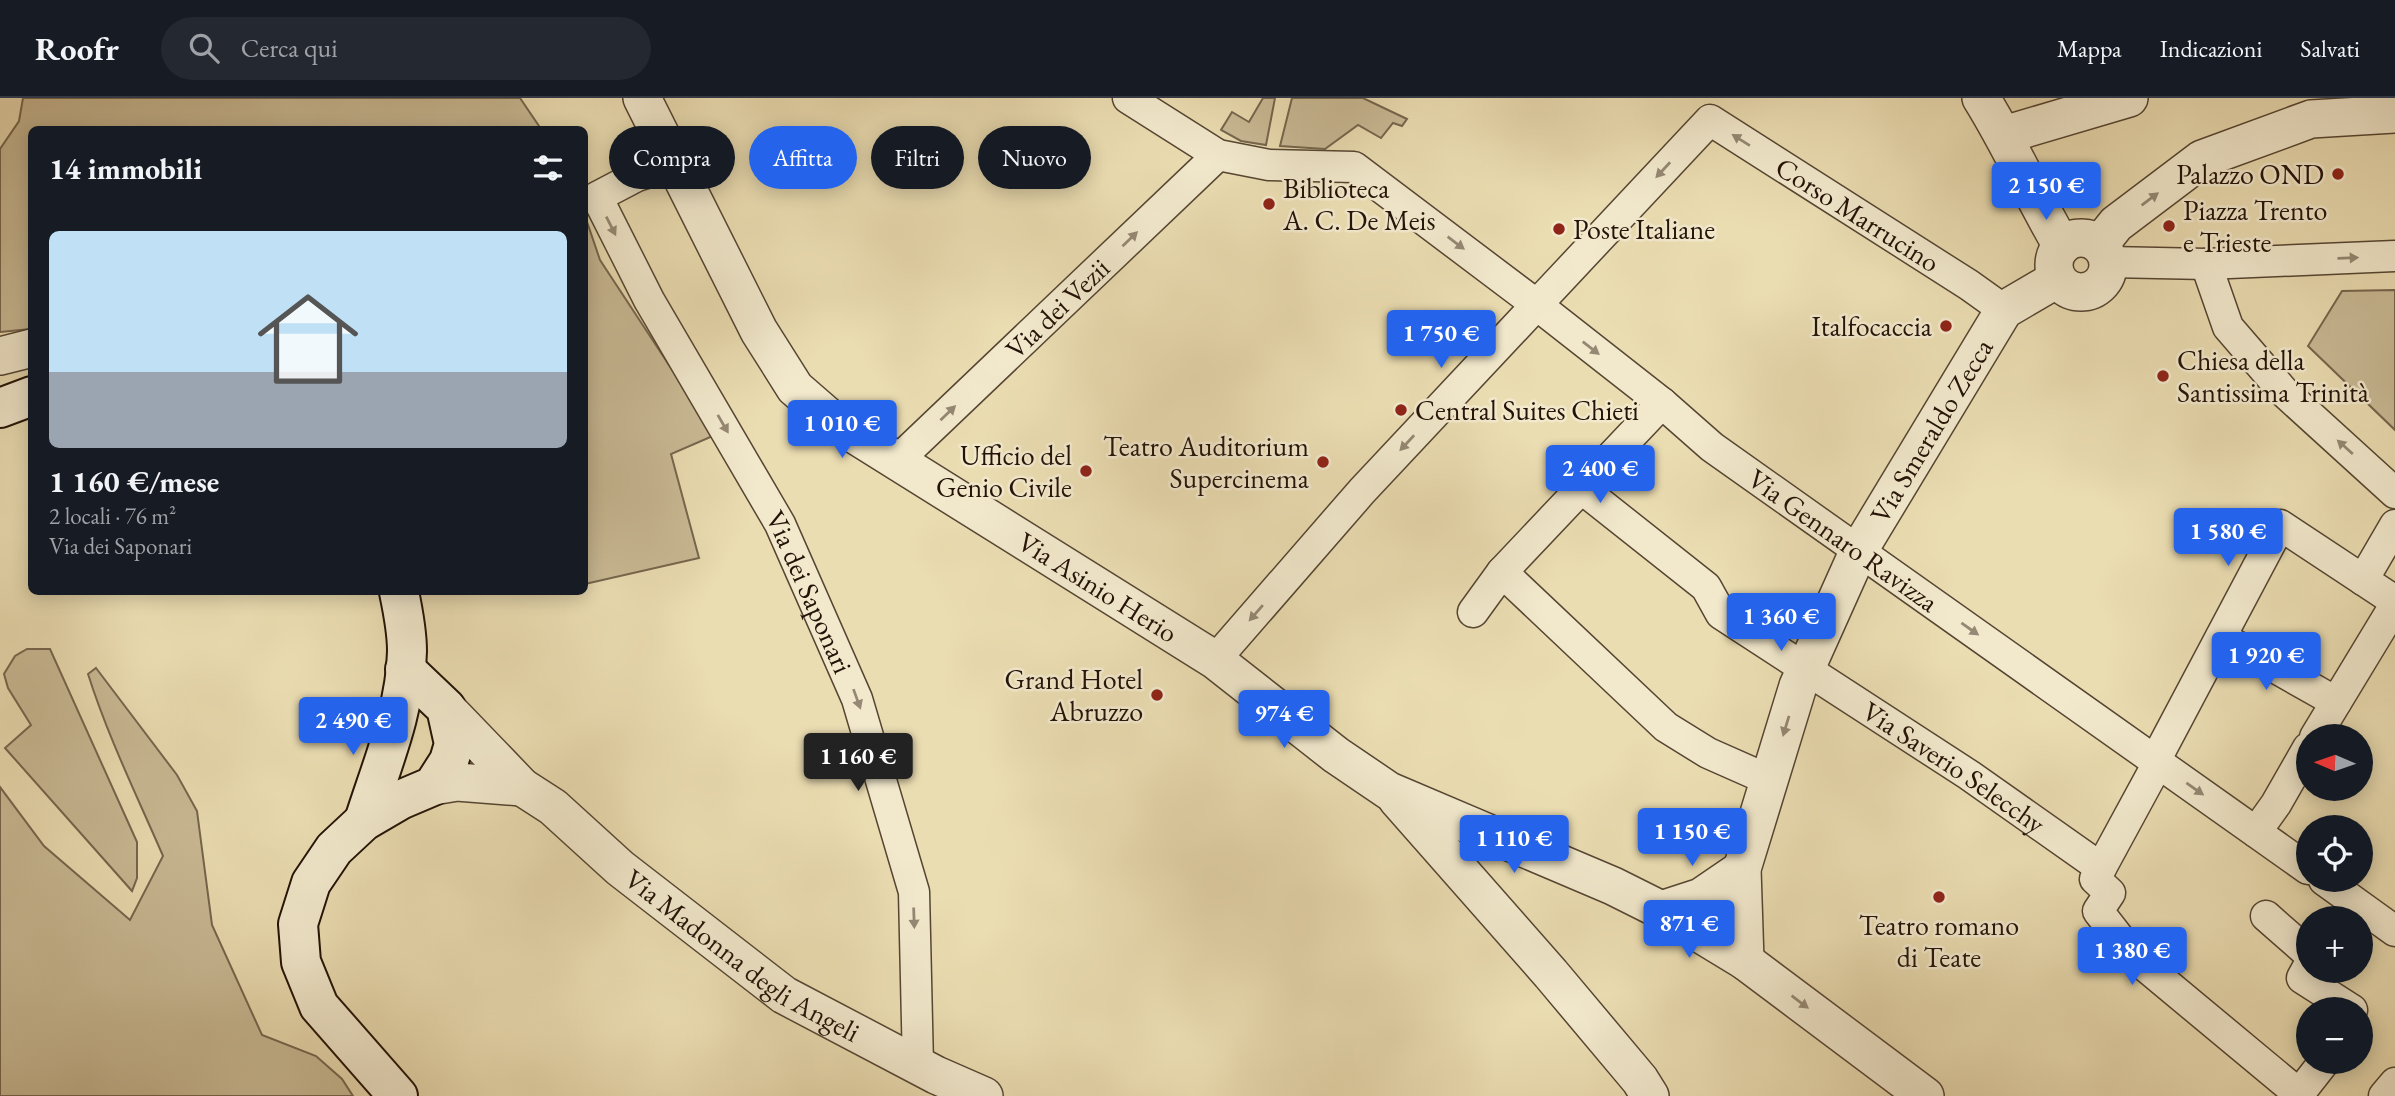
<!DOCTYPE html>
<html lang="it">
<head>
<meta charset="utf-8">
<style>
  body { margin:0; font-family:"EB Garamond",serif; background:#242831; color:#f1f3f6; height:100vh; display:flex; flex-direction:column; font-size:26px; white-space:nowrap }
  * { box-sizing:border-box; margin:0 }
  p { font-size:23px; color:#9ea1a6 }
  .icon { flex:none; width:38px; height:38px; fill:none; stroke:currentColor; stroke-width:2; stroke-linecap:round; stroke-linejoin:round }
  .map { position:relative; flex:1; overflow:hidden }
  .panel { position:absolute; left:28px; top:28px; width:560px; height:469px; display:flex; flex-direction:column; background:#171b24; border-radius:10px; box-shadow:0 4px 18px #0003 }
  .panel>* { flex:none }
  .top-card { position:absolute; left:609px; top:28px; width:665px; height:63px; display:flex; gap:14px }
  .needle { width:46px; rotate:272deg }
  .buttons { position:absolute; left:2296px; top:626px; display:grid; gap:14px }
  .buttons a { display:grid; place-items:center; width:77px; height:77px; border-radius:50%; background:#171b24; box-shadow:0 4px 18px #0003; font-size:35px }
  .price { position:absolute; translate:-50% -60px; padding:0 16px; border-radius:7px; background:#2563eb; color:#fff; font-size:23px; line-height:46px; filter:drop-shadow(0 2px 4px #0008) }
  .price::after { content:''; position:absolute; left:50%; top:42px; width:21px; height:16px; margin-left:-10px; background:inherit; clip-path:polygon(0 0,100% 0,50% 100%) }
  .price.on { background:#222; color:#fff }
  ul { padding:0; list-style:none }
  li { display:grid; align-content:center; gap:14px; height:371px; padding:0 21px }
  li+li { border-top:2px solid #363941 }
  li span { display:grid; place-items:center; height:217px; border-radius:10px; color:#555 }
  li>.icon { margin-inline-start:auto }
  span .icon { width:126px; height:126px; fill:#fffc; stroke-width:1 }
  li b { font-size:30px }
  h2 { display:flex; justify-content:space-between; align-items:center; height:84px; padding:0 21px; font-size:30px }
  .chip { padding:0 24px; border-radius:32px; background:#171b24; box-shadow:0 4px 18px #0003; font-size:24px; line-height:63px }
  .chip.on { background:#2563eb; color:#fff }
  header { display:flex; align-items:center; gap:42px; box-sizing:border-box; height:98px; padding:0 35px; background:#171b24; border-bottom:2px solid #363941 }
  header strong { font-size:33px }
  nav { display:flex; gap:38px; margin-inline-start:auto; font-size:24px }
  .search { width:490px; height:63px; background:#242831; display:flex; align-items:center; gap:18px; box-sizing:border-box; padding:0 24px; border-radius:38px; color:#9ea1a6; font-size:26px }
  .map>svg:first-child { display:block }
  .green { fill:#c9ba95; stroke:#76664e; stroke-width:2 }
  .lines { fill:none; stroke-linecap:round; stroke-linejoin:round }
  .minor-casing { stroke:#554532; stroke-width:33 }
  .tertiary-casing { stroke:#554532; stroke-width:40 }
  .secondary-casing { stroke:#231207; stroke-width:42 }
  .minor { stroke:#f2e9cd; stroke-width:30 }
  .tertiary { stroke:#f2e9cd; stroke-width:37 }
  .secondary { stroke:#f2e9cd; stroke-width:38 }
  .oneway { fill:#958874 }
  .poi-dot { fill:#8f2418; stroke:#f2e9cd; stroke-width:2.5 }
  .labels { text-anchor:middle; stroke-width:5; stroke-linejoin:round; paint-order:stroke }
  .poi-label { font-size:28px; fill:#231207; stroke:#f2e9cd; text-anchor:end }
  .street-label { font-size:28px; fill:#231207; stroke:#f2e9cd }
</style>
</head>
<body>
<header>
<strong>Roofr</strong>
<div class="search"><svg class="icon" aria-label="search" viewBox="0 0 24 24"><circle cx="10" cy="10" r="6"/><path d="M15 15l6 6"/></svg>Cerca qui</div>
<nav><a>Mappa</a><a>Indicazioni</a><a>Salvati</a></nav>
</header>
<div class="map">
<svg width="2395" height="998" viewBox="0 0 2395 998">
  <rect width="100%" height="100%" fill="#ebddb2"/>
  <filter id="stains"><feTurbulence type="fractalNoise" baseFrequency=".00286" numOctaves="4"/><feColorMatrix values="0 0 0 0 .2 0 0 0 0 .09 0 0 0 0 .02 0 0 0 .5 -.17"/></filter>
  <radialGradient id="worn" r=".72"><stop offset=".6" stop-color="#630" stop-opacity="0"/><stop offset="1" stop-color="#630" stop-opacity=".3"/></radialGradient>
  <g class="green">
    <path d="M23 0H520L541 31 32 32 31 231 0 234V51L19 23Z"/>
    <path d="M1263 0H1275L1266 47 1241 43 1221 32 1232 14 1249 24Z"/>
    <path d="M1292 0H1363L1407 21 1402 28 1393 25 1381 40 1358 27 1325 51 1280 48Z"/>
    <path d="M584 115 600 162 715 337 671 356 699 460 585 486Z"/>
    <path d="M2395 192V332L2308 248 2342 193Z"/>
    <path d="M27 551H50L137 744V780L132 793 5 650 31 627 8 590 4 576 15 558Z"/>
    <path d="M96 570 177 677 197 713 212 827 262 937 316 958 342 981 353 998H0V689L44 748 130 822 163 758C137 698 108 639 88 576Z"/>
  </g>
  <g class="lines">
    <g class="minor-casing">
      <g id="minor">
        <path id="s1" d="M1128 0 1218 57 1269 67 1354 69 1537 207 1662 305 1712 349 2308 771"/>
        <path id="s2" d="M675 66 637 78 597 99 649 202 780 426 857 601 914 794 918 968"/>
        <path d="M2109 164 2206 166 2395 158"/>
        <path d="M2206 166 2228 229 2284 294 2395 395"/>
        <path id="s3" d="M898 362 1218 57"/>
        <path id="s4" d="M1581 390 1706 489 1721 516 1969 677 2101 770"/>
        <path d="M1502 474 1662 305"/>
        <path d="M2363 482 2395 427"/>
        <path d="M1473 514 1502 474 1666 629 1708 655 1769 682"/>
        <path d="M2221 539 2336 604"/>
        <path id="s5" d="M1215 562 1362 393 1710 22 1969 187 2004 212"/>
        <path d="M2315 639 2395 507"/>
        <path d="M2155 663 2280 427 2395 503"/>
        <path d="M2158 665 2095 781 2110 795 2098 813 2133 858 2299 996 2324 964"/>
        <path d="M2256 734 2276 706 2308 650"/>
        <path d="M2324 782 2395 833"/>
        <path d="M2266 818 2308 855"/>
        <path d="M2308 869 2302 880 2352 912"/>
        <path d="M2384 998 2395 985"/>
      </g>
    </g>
    <g class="tertiary-casing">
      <g id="tertiary">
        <path id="s6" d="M642 0 759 233 795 290 833 323 1215 562 1336 657 1389 693 1613 788 1661 812 1745 863 1925 998"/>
        <path d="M1981 0C2011 48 2033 99 2062 148"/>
        <path d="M2004 37 2129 0"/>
        <circle cx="2081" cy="167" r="27"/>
        <path d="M2100 146 2116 126 2202 61 2311 21 2395 16"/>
        <path d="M0 258 32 250"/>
        <path id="s7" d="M446 610 522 689 553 709 620 770 784 897 936 977 984 998"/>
        <path d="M433 688 457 684 522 689"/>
        <path d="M1397 701 1551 876 1640 982 1650 998"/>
        <path d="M1661 812 1701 799 1742 771"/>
        <path id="s8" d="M1745 863 1742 771 1798 588 1859 452 2004 212 2057 181"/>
      </g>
    </g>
    <g class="secondary-casing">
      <g id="secondary">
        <path d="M0 310 32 298"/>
        <path d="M364 723C381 669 406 611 407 553 407 534 403 513 399 494"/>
        <path d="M398 998 319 908 301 864 298 826 311 785 334 751 364 723 400 702 433 688 449 663 454 646 446 610 405 571"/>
      </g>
    </g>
    <use href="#minor" class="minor"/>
    <use href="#tertiary" class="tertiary"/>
    <use href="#secondary" class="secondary"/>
  </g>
  <defs><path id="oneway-solid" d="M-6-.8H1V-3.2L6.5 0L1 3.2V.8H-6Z" transform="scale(1.75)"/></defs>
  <g class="oneway">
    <use href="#oneway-solid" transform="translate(1741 42) rotate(-148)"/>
    <use href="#oneway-solid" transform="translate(1663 72) rotate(133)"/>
    <use href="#oneway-solid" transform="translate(2150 101) rotate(-37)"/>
    <use href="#oneway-solid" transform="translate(611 128) rotate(63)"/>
    <use href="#oneway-solid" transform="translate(1130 141) rotate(-44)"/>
    <use href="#oneway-solid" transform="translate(1456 145) rotate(37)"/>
    <use href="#oneway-solid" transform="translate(2348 160) rotate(-2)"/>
    <use href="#oneway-solid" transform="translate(1591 250) rotate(38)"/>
    <use href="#oneway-solid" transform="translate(948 315) rotate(-44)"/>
    <use href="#oneway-solid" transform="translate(723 326) rotate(60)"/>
    <use href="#oneway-solid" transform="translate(1407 345) rotate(133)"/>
    <use href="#oneway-solid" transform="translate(2345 349) rotate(-138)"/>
    <use href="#oneway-solid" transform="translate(1256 515) rotate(131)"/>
    <use href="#oneway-solid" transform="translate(1970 531) rotate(35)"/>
    <use href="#oneway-solid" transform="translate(857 601) rotate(70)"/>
    <use href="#oneway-solid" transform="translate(1786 628) rotate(107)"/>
    <use href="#oneway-solid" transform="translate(2195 691) rotate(35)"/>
    <use href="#oneway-solid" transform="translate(914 820) rotate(88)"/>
    <use href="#oneway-solid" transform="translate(1800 904) rotate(37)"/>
  </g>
  <g class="poi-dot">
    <circle cx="2338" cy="76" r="7"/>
    <circle cx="1269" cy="106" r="7"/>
    <circle cx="2169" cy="128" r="7"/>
    <circle cx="1559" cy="131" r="7"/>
    <circle cx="1946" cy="228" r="7"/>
    <circle cx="2163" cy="278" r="7"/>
    <circle cx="1401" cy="312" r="7"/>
    <circle cx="1323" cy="364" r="7"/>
    <circle cx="1086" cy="373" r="7"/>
    <circle cx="1157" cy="597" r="7"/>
    <circle cx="1939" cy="799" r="7"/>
  </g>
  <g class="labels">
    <g class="poi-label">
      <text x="2324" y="86">Palazzo OND</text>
      <text x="1283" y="100" text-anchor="start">Biblioteca<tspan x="1283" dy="32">A. C. De Meis</tspan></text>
      <text x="2183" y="122" text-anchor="start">Piazza Trento<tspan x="2183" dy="32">e Trieste</tspan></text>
      <text x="1573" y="141" text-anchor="start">Poste Italiane</text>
      <text x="1932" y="238">Italfocaccia</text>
      <text x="2177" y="272" text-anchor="start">Chiesa della<tspan x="2177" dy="32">Santissima Trinità</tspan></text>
      <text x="1415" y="322" text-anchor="start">Central Suites Chieti</text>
      <text x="1309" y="358">Teatro Auditorium<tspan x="1309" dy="32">Supercinema</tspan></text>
      <text x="1072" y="367">Ufficio del<tspan x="1072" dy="32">Genio Civile</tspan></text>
      <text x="1143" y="591">Grand Hotel<tspan x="1143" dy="32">Abruzzo</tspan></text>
      <text x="1939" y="837" text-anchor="middle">Teatro romano<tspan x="1939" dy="32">di Teate</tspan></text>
    </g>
    <g class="street-label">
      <text dy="10" stroke="none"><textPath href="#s5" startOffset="908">Corso Marrucino</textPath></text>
      <text dy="10" stroke="none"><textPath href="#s3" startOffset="220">Via dei Vezii</textPath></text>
      <text dy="10" stroke="none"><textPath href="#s8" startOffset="572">Via Smeraldo Zecca</textPath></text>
      <text dy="10" stroke="none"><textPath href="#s1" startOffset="859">Via Gennaro Ravizza</textPath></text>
      <text dy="10" stroke="none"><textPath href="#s6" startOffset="691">Via Asinio Herio</textPath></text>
      <text dy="10" stroke="none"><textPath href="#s2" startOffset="534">Via dei Saponari</textPath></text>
      <text dy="10" stroke="none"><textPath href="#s4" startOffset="469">Via Saverio Selecchy</textPath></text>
      <text dy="10" stroke="none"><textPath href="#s7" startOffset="388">Via Madonna degli Angeli</textPath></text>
    </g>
  </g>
  <rect width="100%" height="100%" filter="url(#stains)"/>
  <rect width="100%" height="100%" fill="url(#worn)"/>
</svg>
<div class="buttons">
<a><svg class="needle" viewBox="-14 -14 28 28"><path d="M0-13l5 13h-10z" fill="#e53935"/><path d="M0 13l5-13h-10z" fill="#9ea1a6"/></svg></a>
<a><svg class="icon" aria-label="locate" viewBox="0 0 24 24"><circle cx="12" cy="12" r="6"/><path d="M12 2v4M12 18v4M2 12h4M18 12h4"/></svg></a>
<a>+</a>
<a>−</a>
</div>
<b class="price" style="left:2046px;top:124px">2 150 €</b>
<b class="price" style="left:1441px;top:272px">1 750 €</b>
<b class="price" style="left:842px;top:362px">1 010 €</b>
<b class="price" style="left:1600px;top:407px">2 400 €</b>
<b class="price" style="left:2228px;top:470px">1 580 €</b>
<b class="price" style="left:1781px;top:555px">1 360 €</b>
<b class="price" style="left:2266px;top:594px">1 920 €</b>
<b class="price" style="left:1284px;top:652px">974 €</b>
<b class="price" style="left:353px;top:659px">2 490 €</b>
<b class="price on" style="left:858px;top:695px">1 160 €</b>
<b class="price" style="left:1692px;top:770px">1 150 €</b>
<b class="price" style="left:1514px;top:777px">1 110 €</b>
<b class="price" style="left:1689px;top:862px">871 €</b>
<b class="price" style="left:2132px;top:889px">1 380 €</b>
<div class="top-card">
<a class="chip">Compra</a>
<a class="chip on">Affitta</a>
<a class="chip">Filtri</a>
<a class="chip">Nuovo</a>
</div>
<section class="panel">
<h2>14 immobili<svg class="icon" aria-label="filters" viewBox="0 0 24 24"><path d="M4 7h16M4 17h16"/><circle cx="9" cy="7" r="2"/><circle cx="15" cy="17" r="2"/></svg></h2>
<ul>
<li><span style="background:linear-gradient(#bfe0f5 65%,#9aa5b1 0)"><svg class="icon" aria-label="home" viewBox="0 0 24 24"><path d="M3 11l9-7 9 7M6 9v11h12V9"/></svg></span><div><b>1 160 €/mese</b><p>2 locali · 76 m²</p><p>Via dei Saponari</p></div></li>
</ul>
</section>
</div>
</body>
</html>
